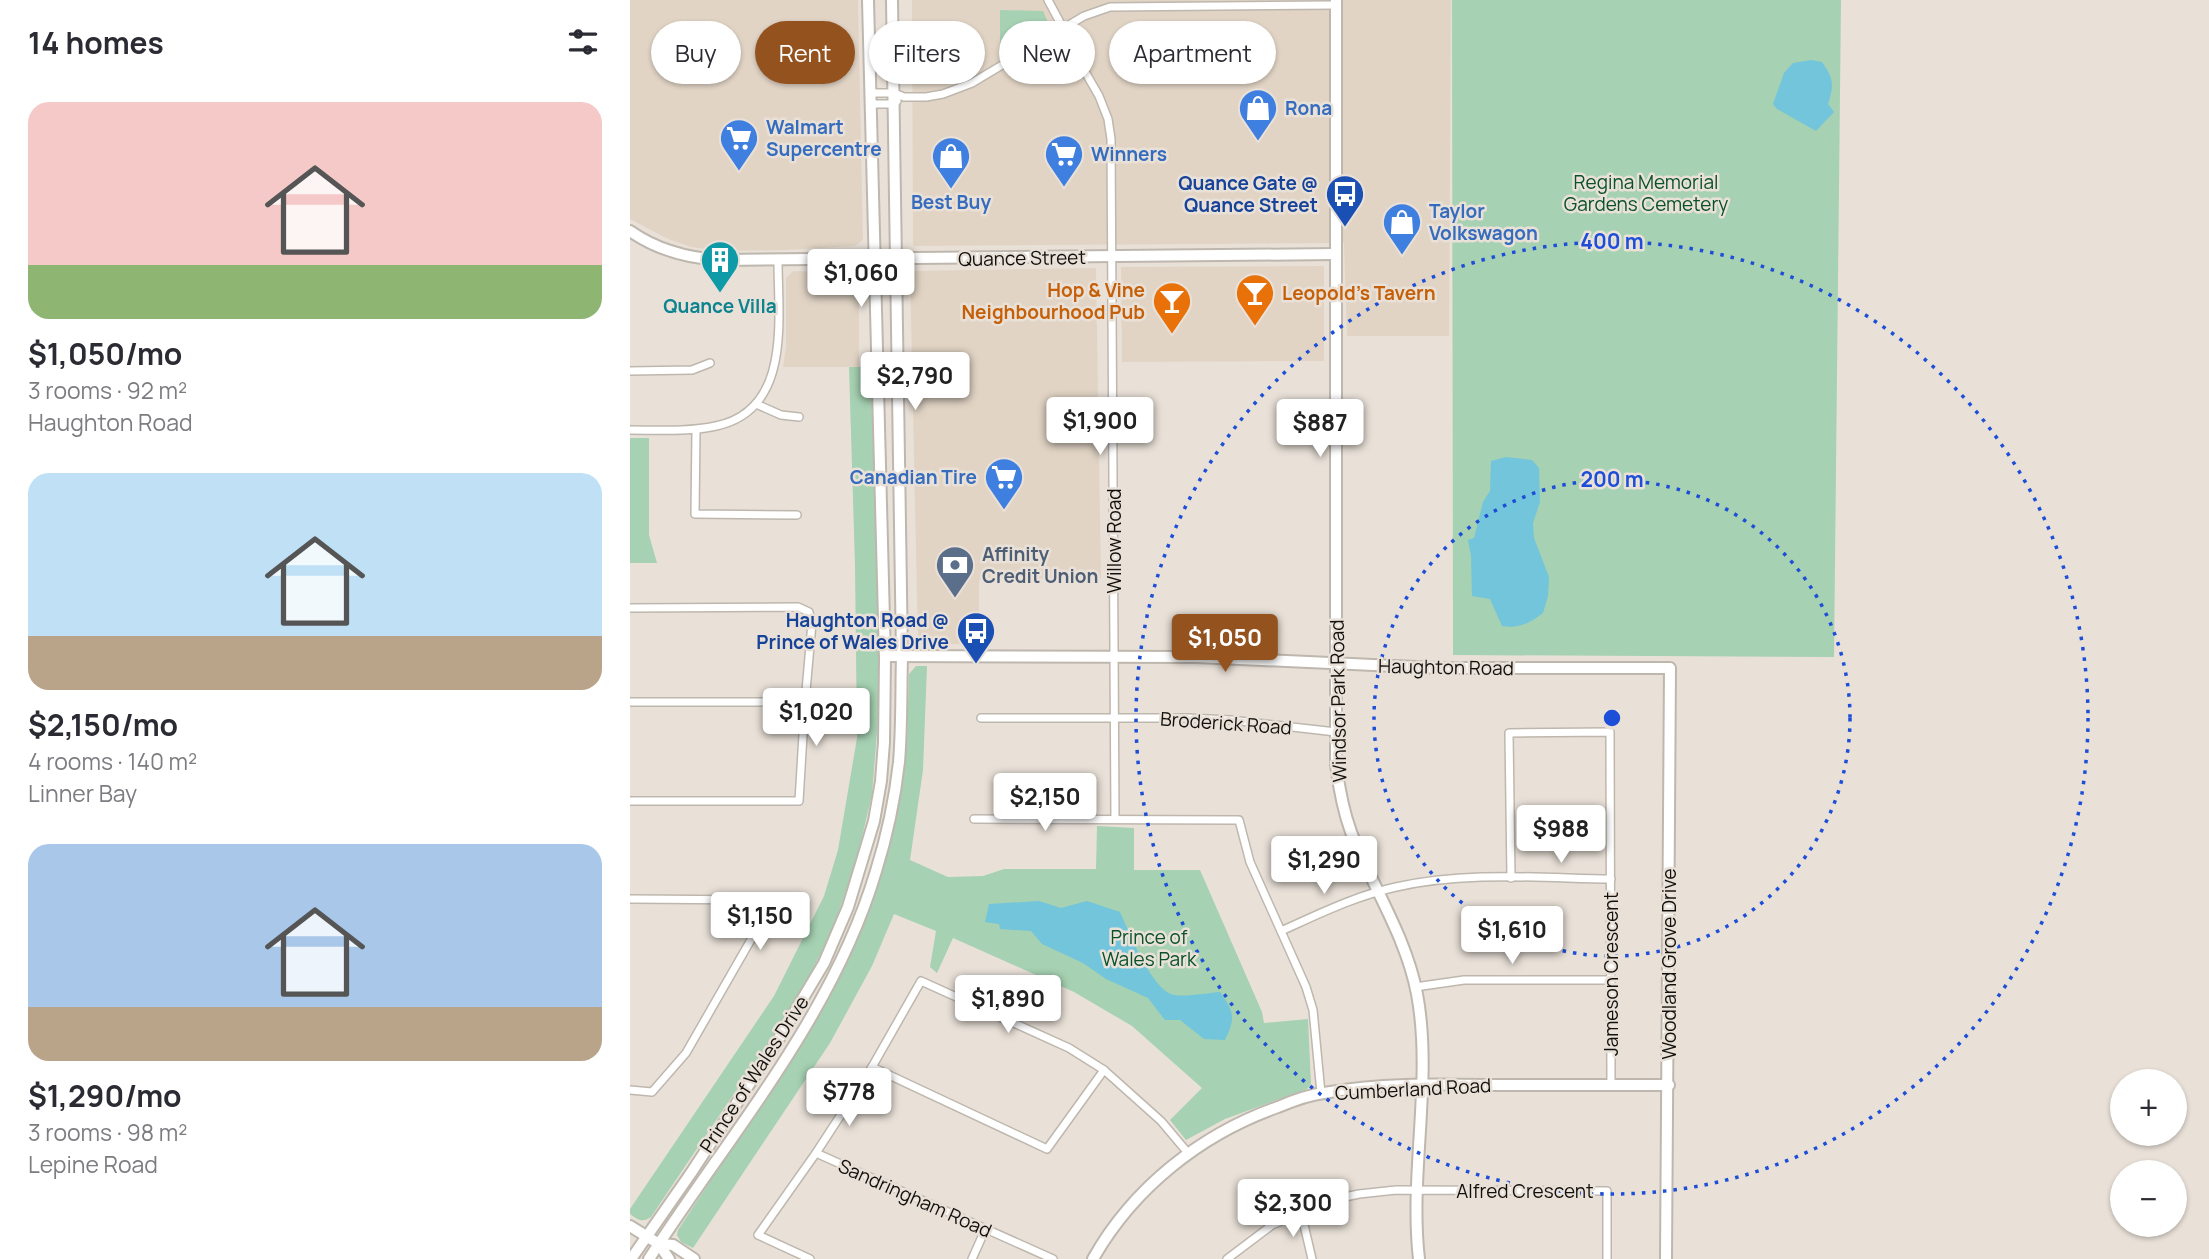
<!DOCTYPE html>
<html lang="en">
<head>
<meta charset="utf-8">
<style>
  body { margin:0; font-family:Manrope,sans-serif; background:#f2f2f3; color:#2b2b33; height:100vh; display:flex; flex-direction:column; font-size:26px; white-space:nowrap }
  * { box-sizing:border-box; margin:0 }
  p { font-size:23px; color:#7c7c81 }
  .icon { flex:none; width:38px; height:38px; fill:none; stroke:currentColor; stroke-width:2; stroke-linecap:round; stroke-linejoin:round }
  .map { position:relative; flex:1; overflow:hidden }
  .drawer { display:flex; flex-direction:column; background:#fff; width:630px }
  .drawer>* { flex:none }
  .guide { position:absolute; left:21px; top:21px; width:665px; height:63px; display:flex; gap:14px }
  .buttons { position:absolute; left:1480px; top:1069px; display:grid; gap:14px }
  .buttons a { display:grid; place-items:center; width:77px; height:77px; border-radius:50%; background:#fff; box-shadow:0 2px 5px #0004; font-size:35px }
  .price { position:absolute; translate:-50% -60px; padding:0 16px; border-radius:7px; background:#fff; color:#222; font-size:23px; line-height:46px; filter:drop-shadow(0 2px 4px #0008) }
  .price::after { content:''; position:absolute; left:50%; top:42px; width:21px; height:16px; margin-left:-10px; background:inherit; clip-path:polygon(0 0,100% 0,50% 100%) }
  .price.active { background:#93521e; color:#fff }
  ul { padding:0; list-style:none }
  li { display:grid; align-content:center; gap:14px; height:371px; padding:0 28px }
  li span { display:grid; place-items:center; height:217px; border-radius:21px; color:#555 }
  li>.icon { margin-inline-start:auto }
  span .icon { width:126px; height:126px; fill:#fffc; stroke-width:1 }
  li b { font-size:30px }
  h2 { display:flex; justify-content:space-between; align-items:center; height:84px; padding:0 28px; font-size:30px }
  .tag { padding:0 24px; border-radius:32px; background:#fff; box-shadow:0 2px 5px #0004; font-size:24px; line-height:63px }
  .tag.active { background:#93521e; color:#fff }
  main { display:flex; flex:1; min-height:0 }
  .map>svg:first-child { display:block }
  .built { fill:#e1d4c5 }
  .green { fill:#a6d1b2 }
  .water { fill:#72c5db }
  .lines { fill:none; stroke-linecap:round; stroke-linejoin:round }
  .street-casing { stroke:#beb7ae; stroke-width:10 }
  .secondary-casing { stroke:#beb7ae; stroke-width:14 }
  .street { stroke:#fff; stroke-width:7 }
  .secondary { stroke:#fff; stroke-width:10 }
  .ring { fill:none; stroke:#1d4ed8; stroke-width:3.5; stroke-dasharray:3.5 7 }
  .labels { text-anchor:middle; stroke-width:5; stroke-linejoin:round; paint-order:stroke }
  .shop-label { font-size:19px; font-weight:bold; fill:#366cbe; stroke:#e9e1d8; text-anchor:start }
  .park-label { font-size:19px; fill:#08512a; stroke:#e9e1d8 }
  .transit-label { font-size:19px; font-weight:bold; fill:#164399; stroke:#e9e1d8; text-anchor:end }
  .street-label { font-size:19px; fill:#12100d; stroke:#e9e1d8 }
  .food-label { font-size:19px; font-weight:bold; fill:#c56008; stroke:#e9e1d8; text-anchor:end }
  .culture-label { font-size:19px; font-weight:bold; fill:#0d838f; stroke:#e9e1d8 }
  .service-label { font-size:19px; font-weight:bold; fill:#4e5e75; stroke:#e9e1d8; text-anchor:start }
  .centre { fill:#1d4ed8; stroke:#e9e1d8; stroke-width:3.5 }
  .ring-label { font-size:21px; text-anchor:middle; font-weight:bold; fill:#1d4ed8; stroke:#e9e1d8; stroke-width:5; stroke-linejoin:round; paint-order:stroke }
</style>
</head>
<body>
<main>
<section class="drawer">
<h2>14 homes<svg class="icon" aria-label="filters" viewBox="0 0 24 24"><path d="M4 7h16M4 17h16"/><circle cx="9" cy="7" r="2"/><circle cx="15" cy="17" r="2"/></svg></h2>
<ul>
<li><span style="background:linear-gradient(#f6c9c9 75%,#8fb573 0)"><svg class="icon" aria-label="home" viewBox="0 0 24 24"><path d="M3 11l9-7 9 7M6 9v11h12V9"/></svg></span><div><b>$1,050/mo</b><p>3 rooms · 92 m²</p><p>Haughton Road</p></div></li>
<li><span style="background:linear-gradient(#bfe0f5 75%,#b9a48a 0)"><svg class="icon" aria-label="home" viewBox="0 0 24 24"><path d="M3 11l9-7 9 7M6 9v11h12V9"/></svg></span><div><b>$2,150/mo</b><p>4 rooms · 140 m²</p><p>Linner Bay</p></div></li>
<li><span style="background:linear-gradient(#a9c7e8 75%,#b9a48a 0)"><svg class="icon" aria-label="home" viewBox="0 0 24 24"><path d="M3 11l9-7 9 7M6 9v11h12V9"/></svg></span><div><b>$1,290/mo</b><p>3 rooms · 98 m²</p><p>Lepine Road</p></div></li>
</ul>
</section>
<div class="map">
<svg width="1579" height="1259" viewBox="0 0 1579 1259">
  <rect width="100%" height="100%" fill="#e9e1d8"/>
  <g class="built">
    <path d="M0 0H228L233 240 225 246 157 250 91 251 61 247 38 239 0 219Z"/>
    <path d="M282 0H821L819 336H717L714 243 283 246Z"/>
    <path d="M694 266V361L492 362 491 267Z"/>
    <path d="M466 268 471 578 349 580V644H288L280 271Z"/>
    <path d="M163 271 215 273 229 285V367H153L156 347V278Z"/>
  </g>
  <g class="green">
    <path d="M822 0H1211L1204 657 823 655Z"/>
    <path d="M370 10 413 11 419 25 416 29 373 55 370 40Z"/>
    <path d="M219 367H242L249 664 248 720 242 794 226 863 201 934 165 1003 21 1217C12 1223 8 1220 0 1214V1209L144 996 194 896 208 850 227 738 225 565Z"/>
    <path d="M0 438H19V535L27 563H0Z"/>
    <path d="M286 666H297L293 770 280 860 318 877 353 876 374 869H466L467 826 504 828V870H570L632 1012 634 1023 678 1019 681 1084 677 1089 595 1119 556 1140 540 1120 572 1088 502 1026 444 992 323 938 307 973 300 967 306 931 264 914 242 966 200 1043 63 1248 51 1242 47 1235 48 1230 185 1022 202 991 236 916 259 843 277 745 279 674Z"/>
  </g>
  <g class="water">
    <path d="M1181 60 1192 62C1204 79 1204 85 1198 104L1204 112 1186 131 1147 109 1143 104 1154 73 1163 63Z"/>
    <path d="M876 457 902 460 909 468 910 502 903 523 904 538 919 577 918 596 913 613C900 623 889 629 872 626L860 599 842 596 841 556 838 540 844 538 853 502 860 491 861 461Z"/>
    <path d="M409 901 431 908 457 901 490 912C499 932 521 987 541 994 550 998 578 993 590 992 604 1012 606 1017 595 1040L574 1039 550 1020H535L518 998 476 979 453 963 412 944 401 931 370 929 369 924 355 922 359 904Z"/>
  </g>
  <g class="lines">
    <g class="street-casing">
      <g id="street">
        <path d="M418 0 433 28 442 49 469 96 478 119 481 139 485 819"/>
        <path d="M240 93H264L274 97H296L313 94 342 83 454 16 480 7 706 5"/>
        <path d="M240 104H264L267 101"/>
        <path d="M0 371 62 370 80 363"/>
        <path d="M126 404 151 415 169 417"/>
        <path d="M0 430C28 430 58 432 86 426 162 410 148 319 148 261"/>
        <path d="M66 430 65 514 167 515"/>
        <path d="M0 608 168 607 179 612 182 623 175 702"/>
        <path d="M0 702H175L169 801H0"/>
        <path d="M351 718H557L601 720 706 732"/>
        <path d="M344 819 609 820 620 862 676 987 683 1010 691 1093"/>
        <path d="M881 878 879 733 980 732 981 1085"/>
        <path d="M0 899 136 900 134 917 56 1053 22 1092 0 1090"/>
        <path d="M651 931C689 914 725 896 766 887 836 871 911 878 981 879"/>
        <path d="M785 987 834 980H981"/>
        <path d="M242 1067 417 1149 474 1070"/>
        <path d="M186 1153 423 1259"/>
        <path d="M671 1212 682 1259"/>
        <path d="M180 1259 128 1235 186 1153 242 1067 291 981 439 1048 474 1070 531 1121 558 1153"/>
        <path d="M342 1259 355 1230"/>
        <path d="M597 1259 642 1225 701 1200 729 1194 766 1190 977 1191V1259"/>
      </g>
    </g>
    <g class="secondary-casing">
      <g id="secondary">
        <path d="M706 0V765C709 788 713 810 721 832 742 886 776 936 787 994 803 1079 779 1173 789 1259"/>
        <path d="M0 231C27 250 57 258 90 260L706 254"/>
        <path d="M255 656 566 657 809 668H1040L1036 1259"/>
        <path d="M0 1226 29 1244 43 1245 64 1259"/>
        <path d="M29 1244 39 1259"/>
        <path d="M1 1259 61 1173 148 1040 194 963 218 907 244 821 251 781 254 742 255 659 238 0"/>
        <path d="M19 1259C100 1134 203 1016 246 871 257 836 265 798 269 762 272 727 271 691 272 656L262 0"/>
        <path d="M463 1259C503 1188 571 1134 648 1107 662 1101 678 1095 694 1093 748 1083 803 1084 858 1085 918 1085 978 1085 1039 1085"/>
      </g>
    </g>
    <use href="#street" class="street"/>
    <use href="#secondary" class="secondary"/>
  </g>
  <g class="ring">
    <circle cx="982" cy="718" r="238"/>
    <circle cx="982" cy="718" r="476"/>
  </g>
  <defs>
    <g id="shop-pin" transform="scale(2.0125)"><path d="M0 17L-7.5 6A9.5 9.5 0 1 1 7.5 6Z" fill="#3f7fe0" stroke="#e9e1d8"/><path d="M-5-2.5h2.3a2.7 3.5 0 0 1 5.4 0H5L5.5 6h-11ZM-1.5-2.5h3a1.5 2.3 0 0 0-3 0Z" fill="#fff"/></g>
    <g id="supermarket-pin" transform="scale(2.0125)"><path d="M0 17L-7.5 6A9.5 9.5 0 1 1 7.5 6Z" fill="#3f7fe0" stroke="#e9e1d8"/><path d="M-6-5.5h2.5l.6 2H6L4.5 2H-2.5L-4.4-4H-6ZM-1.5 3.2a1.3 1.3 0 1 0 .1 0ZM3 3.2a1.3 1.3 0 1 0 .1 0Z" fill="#fff"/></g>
    <g id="bus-pin" transform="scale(2.0125)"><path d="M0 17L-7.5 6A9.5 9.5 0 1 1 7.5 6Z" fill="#1a4fb4" stroke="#e9e1d8"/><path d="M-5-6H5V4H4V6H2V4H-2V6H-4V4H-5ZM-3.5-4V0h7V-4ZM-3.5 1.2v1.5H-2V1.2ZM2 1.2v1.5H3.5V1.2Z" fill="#fff"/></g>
    <g id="building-pin" transform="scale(2.0125)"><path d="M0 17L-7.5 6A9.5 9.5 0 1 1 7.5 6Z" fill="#0f9aa8" stroke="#e9e1d8"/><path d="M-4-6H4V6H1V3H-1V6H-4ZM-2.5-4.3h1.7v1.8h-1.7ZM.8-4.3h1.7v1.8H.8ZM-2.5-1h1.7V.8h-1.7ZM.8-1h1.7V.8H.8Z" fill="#fff"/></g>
    <g id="bar-pin" transform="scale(2.0125)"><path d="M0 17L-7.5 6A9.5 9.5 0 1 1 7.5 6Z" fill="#e8710a" stroke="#e9e1d8"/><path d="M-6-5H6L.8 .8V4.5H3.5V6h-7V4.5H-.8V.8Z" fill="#fff"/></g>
    <g id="bank-pin" transform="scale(2.0125)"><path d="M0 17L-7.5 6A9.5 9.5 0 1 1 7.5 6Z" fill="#5c6f8a" stroke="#e9e1d8"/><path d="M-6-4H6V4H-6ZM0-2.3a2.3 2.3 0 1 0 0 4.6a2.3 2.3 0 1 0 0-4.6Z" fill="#fff"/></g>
  </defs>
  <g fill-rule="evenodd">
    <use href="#shop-pin" x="628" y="108"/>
    <use href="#supermarket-pin" x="109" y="138"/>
    <use href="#supermarket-pin" x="434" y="154"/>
    <use href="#shop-pin" x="321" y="156"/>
    <use href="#bus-pin" x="715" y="194"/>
    <use href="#shop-pin" x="772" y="222"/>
    <use href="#building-pin" x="90" y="260"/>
    <use href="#bar-pin" x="625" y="293"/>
    <use href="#bar-pin" x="542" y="301"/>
    <use href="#supermarket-pin" x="374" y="477"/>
    <use href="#bank-pin" x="325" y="565"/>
    <use href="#bus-pin" x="346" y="631"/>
  </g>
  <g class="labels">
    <g class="shop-label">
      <text x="655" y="115">Rona</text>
      <text x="136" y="134">Walmart<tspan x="136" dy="22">Supercentre</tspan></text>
      <text x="461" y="161">Winners</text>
      <text x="321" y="209" text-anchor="middle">Best Buy</text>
      <text x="799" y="218">Taylor<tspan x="799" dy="22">Volkswagon</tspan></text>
      <text x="347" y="484" text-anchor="end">Canadian Tire</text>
    </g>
    <g class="park-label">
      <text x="1016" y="189">Regina Memorial<tspan x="1016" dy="22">Gardens Cemetery</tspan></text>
      <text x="519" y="944">Prince of<tspan x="519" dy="22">Wales Park</tspan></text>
    </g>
    <g class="transit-label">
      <text x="688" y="190">Quance Gate @<tspan x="688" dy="22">Quance Street</tspan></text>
      <text x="319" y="627">Haughton Road @<tspan x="319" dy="22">Prince of Wales Drive</tspan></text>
    </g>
    <g class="street-label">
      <text transform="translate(392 258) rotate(-1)" y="7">Quance Street</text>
      <text transform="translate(484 541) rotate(-90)" y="7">Willow Road</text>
      <text transform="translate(816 667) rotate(1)" y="7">Haughton Road</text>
      <text transform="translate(708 701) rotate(-91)" y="7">Windsor Park Road</text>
      <text transform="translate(596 723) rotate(4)" y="7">Broderick Road</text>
      <text transform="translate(1039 964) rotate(-90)" y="7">Woodland Grove Drive</text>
      <text transform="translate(981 974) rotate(-90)" y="7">Jameson Crescent</text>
      <text transform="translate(124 1074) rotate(-57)" y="7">Prince of Wales Drive</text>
      <text transform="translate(783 1089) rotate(-3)" y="7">Cumberland Road</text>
      <text x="895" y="1198">Alfred Crescent</text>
      <text transform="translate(285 1198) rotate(24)" y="7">Sandringham Road</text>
    </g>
    <g class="food-label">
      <text x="515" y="297">Hop &amp; Vine<tspan x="515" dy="22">Neighbourhood Pub</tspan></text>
      <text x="652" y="300" text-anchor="start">Leopold’s Tavern</text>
    </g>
    <g class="culture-label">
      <text x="90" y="313">Quance Villa</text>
    </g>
    <g class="service-label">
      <text x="352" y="561">Affinity<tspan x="352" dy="22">Credit Union</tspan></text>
    </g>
  </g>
  <circle cx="982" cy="718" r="10" class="centre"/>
  <g class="ring-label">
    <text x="982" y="249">400 m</text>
    <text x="982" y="487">200 m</text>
  </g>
</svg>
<div class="buttons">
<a>+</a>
<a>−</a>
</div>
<b class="price" style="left:231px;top:309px">$1,060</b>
<b class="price" style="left:285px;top:412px">$2,790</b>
<b class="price" style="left:470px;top:457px">$1,900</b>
<b class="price" style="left:690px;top:459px">$887</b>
<b class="price active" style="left:595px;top:674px">$1,050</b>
<b class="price" style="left:186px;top:748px">$1,020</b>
<b class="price" style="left:415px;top:833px">$2,150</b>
<b class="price" style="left:931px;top:865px">$988</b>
<b class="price" style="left:694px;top:896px">$1,290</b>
<b class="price" style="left:130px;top:952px">$1,150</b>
<b class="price" style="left:882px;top:966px">$1,610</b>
<b class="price" style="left:378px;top:1035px">$1,890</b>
<b class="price" style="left:219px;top:1128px">$778</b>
<b class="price" style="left:663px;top:1239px">$2,300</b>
<div class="guide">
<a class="tag">Buy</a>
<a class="tag active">Rent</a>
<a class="tag">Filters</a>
<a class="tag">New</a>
<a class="tag">Apartment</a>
</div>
</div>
</main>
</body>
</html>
